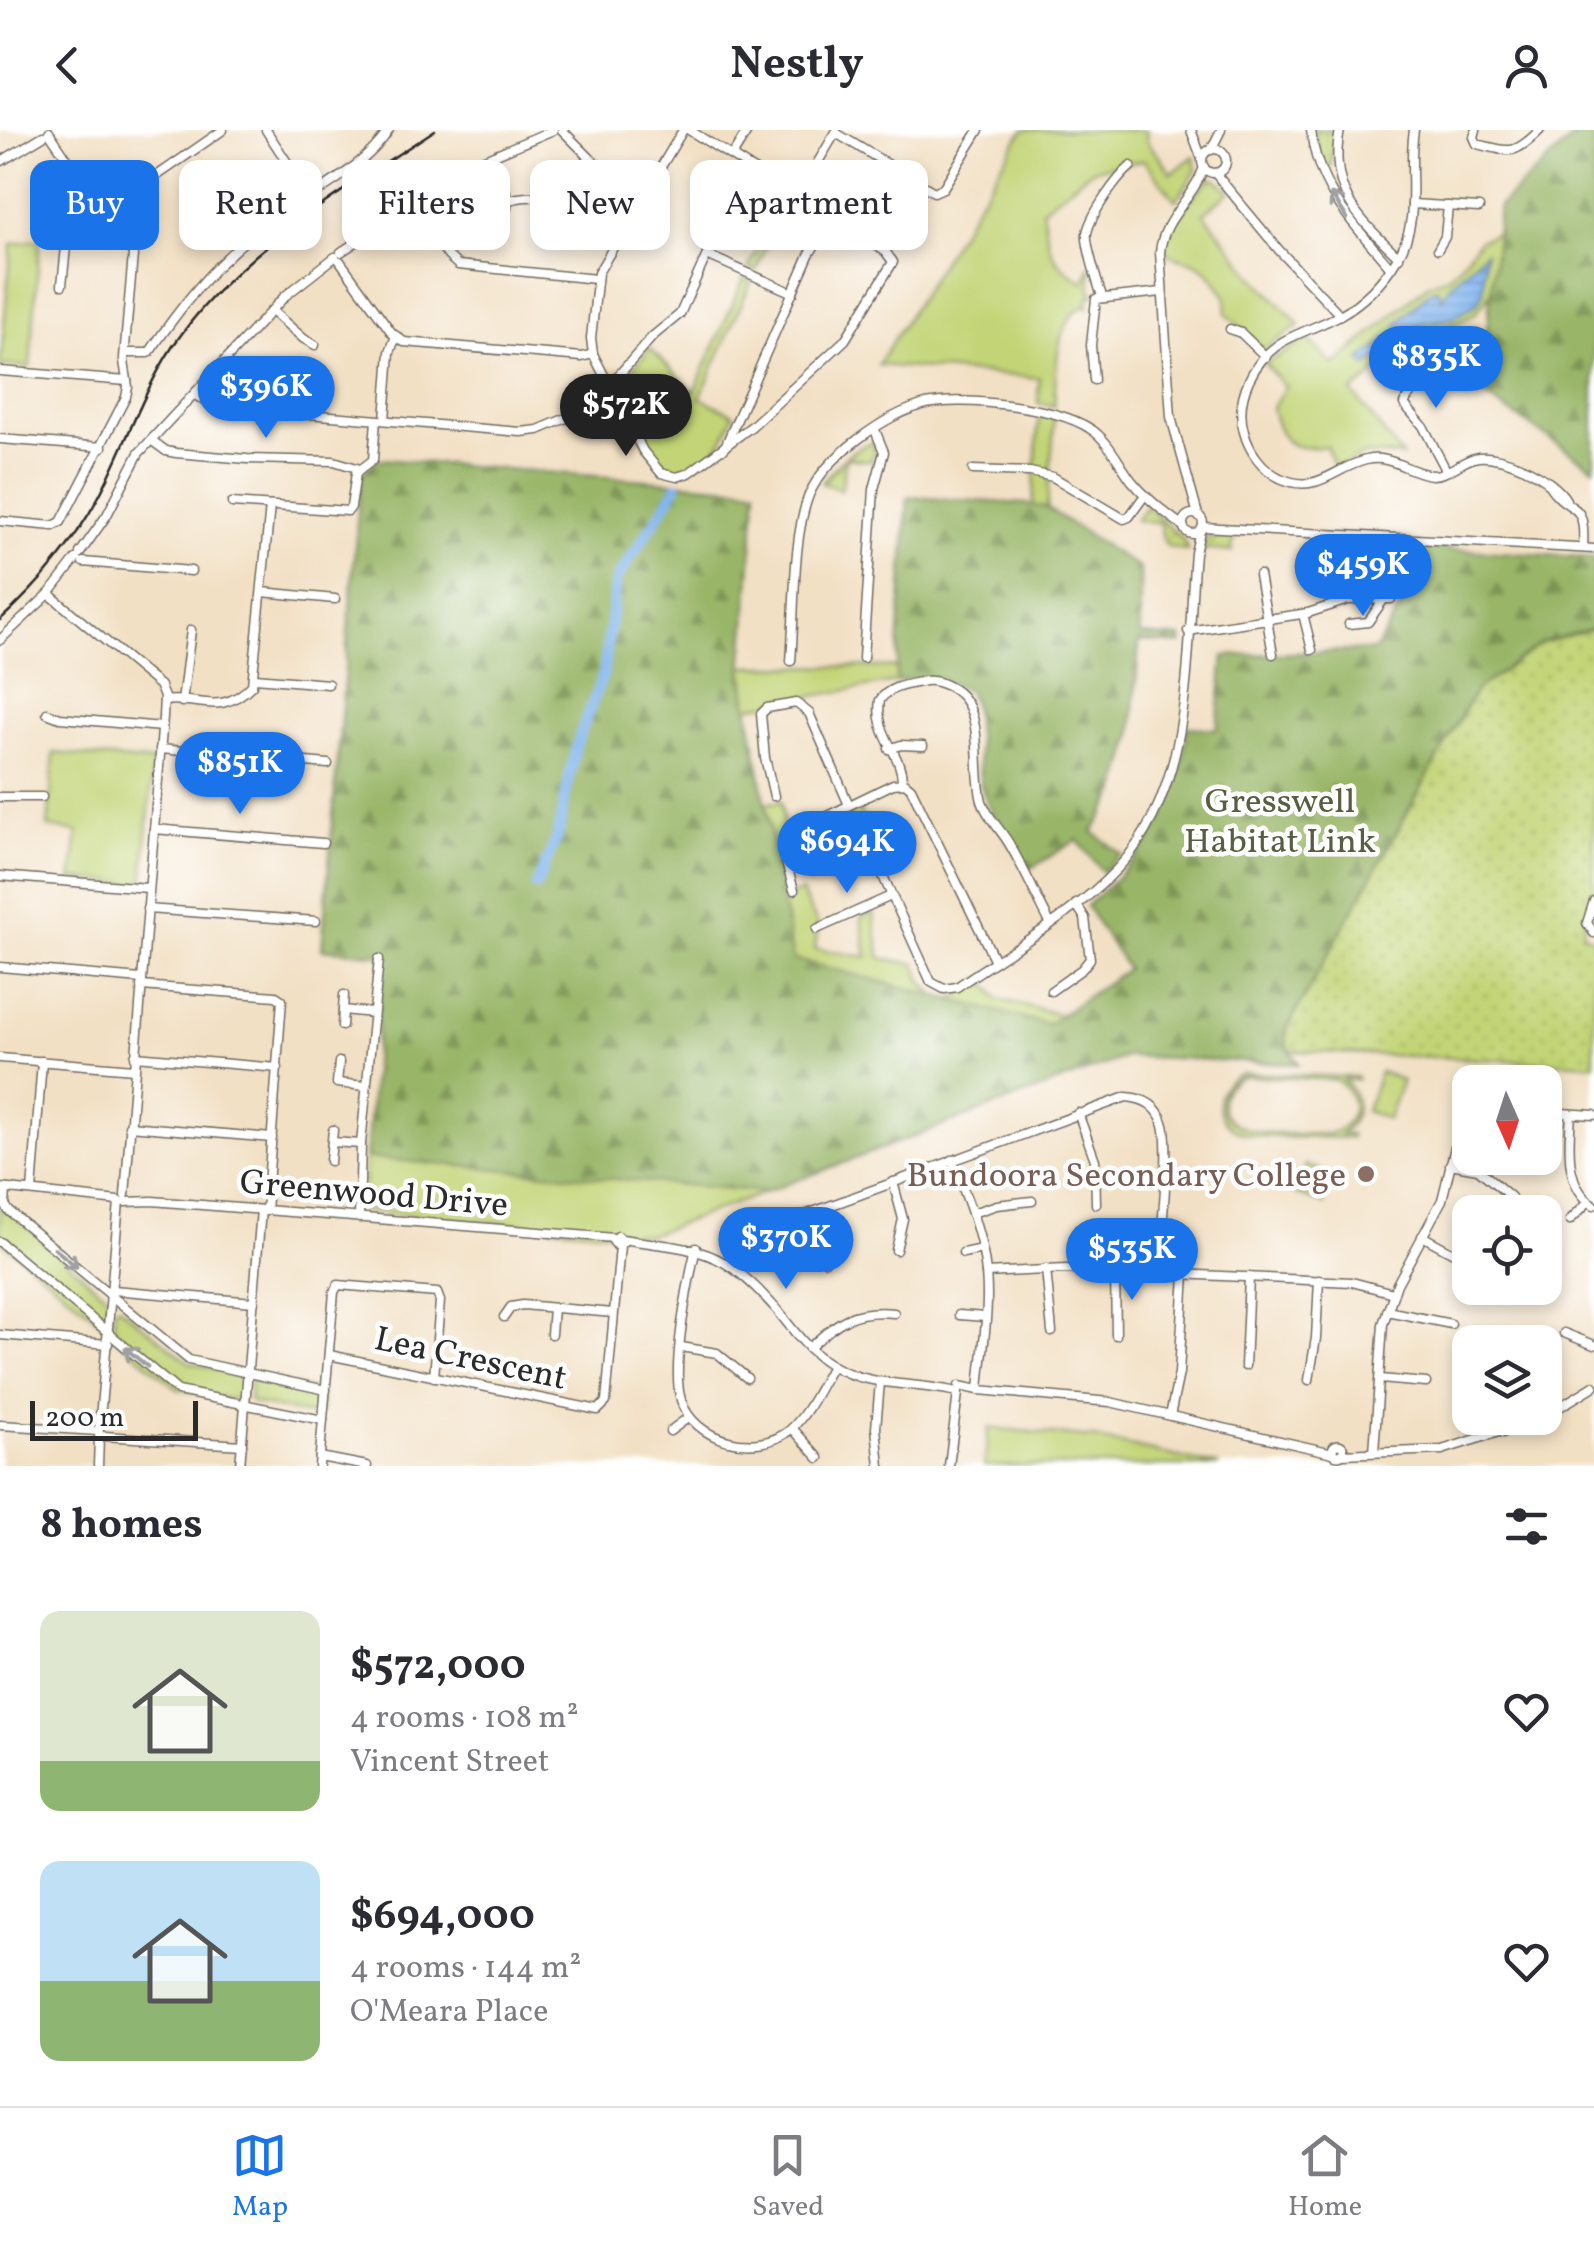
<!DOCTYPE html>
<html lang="en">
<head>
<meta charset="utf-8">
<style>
  body { margin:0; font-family:Vollkorn,serif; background:#f7f7f7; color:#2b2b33; height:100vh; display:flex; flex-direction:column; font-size:38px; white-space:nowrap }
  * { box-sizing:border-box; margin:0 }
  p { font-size:32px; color:#7c7c81 }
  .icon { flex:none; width:55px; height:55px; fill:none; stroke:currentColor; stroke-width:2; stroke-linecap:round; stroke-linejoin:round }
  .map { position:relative; height:1336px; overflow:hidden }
  .side { display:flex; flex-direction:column; background:#fff; flex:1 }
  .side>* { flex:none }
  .hud { position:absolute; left:30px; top:30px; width:1000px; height:90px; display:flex; gap:20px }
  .needle { width:65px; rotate:177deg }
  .tools { position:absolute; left:1452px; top:935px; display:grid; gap:20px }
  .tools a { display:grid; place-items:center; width:110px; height:110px; border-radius:20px; background:#fff; box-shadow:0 5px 15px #0003; font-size:50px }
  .scale { position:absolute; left:30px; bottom:25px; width:168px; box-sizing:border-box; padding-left:10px; border:5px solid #2b2b2b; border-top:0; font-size:28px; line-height:35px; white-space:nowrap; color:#2b2b2b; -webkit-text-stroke:8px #fff; paint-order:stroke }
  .price { position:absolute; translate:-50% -85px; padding:0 22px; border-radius:35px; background:#1a73e8; color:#fff; font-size:32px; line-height:65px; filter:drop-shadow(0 2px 5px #0008) }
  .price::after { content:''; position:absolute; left:50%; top:60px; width:30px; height:22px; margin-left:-15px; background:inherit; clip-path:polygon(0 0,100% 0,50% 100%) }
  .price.active { background:#222; color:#fff }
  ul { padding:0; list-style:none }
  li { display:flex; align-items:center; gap:30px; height:250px; padding:0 40px }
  li span { display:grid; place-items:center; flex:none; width:280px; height:200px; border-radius:20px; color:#555 }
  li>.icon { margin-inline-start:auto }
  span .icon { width:120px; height:120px; fill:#fffc; stroke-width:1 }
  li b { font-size:42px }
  h2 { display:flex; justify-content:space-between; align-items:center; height:120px; padding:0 40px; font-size:42px }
  .pill { padding:0 35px; border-radius:20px; background:#fff; box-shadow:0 5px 15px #0003; font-size:35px; line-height:90px }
  .pill.active { background:#1a73e8; color:#fff }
  header { display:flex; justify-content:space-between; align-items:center; height:130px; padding:0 40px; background:#fff; font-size:45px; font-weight:700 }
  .menu { display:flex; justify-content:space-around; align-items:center; height:140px; border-top:2px solid #e1e1e2; background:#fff; font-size:28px; color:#7c7c81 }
  .menu a { display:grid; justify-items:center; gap:5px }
  .menu .active { color:#1a73e8 }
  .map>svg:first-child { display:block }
  .grass { fill:url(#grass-dots); stroke:#768050; stroke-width:2.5 }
  .forest { fill:url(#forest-firs); stroke:#627049; stroke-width:2.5 }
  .park { fill:#c2d476; stroke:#768050; stroke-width:2.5; fill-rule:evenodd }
  .garden { fill:url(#garden-furrows); stroke:#768050; stroke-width:2.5 }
  .water { fill:url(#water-rules); stroke:#56708e; stroke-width:2.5 }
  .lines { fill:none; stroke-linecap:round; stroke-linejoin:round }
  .river { stroke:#82b6f0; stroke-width:10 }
  .minor-casing { stroke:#716a61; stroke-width:11 }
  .minor { stroke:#fff; stroke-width:8 }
  .rail { stroke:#2b2b2b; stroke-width:2.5 }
  .oneway { stroke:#a0a0a0 }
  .education-dot { fill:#8d6e63; stroke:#fff; stroke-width:4 }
  .labels { text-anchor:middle; stroke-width:9; stroke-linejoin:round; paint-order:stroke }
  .park-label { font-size:35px; fill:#585e42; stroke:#fff }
  .education-label { font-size:35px; fill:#785e54; stroke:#fff; text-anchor:end }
  .street-label { font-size:35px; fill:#2b2b2b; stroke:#fff }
</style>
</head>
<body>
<header><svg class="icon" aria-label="back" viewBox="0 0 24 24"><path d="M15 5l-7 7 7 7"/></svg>Nestly<svg class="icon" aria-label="person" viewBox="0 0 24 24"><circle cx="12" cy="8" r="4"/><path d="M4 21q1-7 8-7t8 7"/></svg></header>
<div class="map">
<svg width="1594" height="1336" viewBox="0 0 1594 1336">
  <defs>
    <pattern id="grass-dots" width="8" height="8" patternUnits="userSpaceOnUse" patternTransform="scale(2.5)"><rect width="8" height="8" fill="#c2d476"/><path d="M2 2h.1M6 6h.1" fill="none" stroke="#a7b666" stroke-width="1.8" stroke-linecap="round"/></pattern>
    <pattern id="forest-firs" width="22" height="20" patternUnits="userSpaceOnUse" patternTransform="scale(2.5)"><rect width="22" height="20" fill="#99b667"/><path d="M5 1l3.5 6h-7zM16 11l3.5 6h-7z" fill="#7d9455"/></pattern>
    <pattern id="garden-furrows" width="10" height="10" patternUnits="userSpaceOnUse" patternTransform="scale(2.5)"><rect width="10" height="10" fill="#c2d476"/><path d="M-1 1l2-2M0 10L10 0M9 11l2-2" fill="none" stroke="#a7b666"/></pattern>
    <pattern id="water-rules" width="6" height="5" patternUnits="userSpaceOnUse" patternTransform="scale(2.5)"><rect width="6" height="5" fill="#82b6f0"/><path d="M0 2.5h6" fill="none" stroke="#6b94c3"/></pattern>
  </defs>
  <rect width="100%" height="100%" fill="#fff"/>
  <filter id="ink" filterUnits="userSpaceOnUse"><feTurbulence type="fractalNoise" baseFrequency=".01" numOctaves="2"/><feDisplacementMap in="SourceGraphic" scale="20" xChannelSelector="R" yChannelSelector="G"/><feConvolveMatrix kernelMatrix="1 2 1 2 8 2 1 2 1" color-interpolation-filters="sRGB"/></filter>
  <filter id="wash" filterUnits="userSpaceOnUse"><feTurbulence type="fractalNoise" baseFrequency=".0048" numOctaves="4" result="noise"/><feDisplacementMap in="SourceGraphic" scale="40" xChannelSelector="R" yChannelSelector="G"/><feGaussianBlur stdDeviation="2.25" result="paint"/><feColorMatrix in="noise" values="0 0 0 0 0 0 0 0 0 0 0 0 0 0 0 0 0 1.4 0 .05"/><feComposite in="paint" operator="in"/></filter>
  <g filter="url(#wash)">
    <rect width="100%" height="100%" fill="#f2e0c4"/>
    <g class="grass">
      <path d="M1314 0H1337L1330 37 1321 34Z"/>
      <path d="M1594 498V764L1582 803 1594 809V934L1292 921 1287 916 1286 900 1475 561 1541 513Z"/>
    </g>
    <g class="forest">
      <path d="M1581 0H1594V338L1481 263 1499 76Z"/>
      <path d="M379 329 757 359 742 543 793 829 1048 894 1127 839 1086 776C1149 721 1180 682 1187 597L1217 599 1224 526 1375 520 1413 456 1415 417 1594 428V498L1541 513 1475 561 1286 900 1287 916 1299 934 1128 926 766 1062 366 1028 383 825 322 819 361 344Z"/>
      <path d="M908 367 1042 375 1140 439V505L1181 508V514L1139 511 1132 607 1116 663 1093 702 1121 724 1103 742 1077 710 1028 740C1011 712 985 681 980 648 976 618 980 592 969 562 938 546 930 545 896 552Z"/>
    </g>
    <g class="park">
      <path d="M1023 0H1147L1146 10 1172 43 1194 26 1196 41 1176 71 1144 30 1093 39 1042 79C1049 119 1048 130 1084 152L1090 135 1091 161 1095 164 1088 168V177L1085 175C1052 194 1057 242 1054 276L1038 273 1039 248 878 235Z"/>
      <path d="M1209 49H1217L1230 62 1204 83 1254 147 1300 195 1263 220 1227 184 1226 166 1208 141 1196 133 1163 123 1172 91Z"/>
      <path d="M778 62 801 77 765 119 756 141 748 138 770 96 766 92Z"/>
      <path d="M128 69 133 72 131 108 126 110 109 84Z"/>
      <path d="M1497 103 1491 163 1474 185 1419 210 1352 262 1402 326 1366 324 1336 339 1326 316C1291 322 1280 313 1272 278L1285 257 1265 234 1308 208 1334 236 1428 154 1451 145 1480 110Z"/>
      <path d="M40 109 30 237 0 235 12 114Z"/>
      <path d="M744 148 751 152 700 268 734 284C730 294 726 305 720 314 710 330 682 345 664 338L645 314 619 262 620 254 650 218 694 262Z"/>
      <path d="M1039 283 1055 285 1047 378 1033 375Z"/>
      <path d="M743 536 896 537V552L748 577Z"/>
      <path d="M54 623 153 632 143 754 72 749 78 702 48 697Z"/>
      <path d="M781 671C785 693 783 698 779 719 777 731 786 754 788 766L801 762 818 795 815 819 867 827 861 788 873 782 881 828 916 834 921 849 934 865 793 829 766 674Z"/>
      <path d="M858 677 876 717 866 723 853 712 859 709 846 683Z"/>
      <path d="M983 848 998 869 1062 885 1048 894 952 870Z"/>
      <path d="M1380 942 1402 950 1388 989 1366 981Z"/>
      <path d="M1243 943 1357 947V950H1343C1362 967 1360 988 1341 1004L1351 1005V1008C1324 1007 1262 1010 1240 1002 1227 998 1218 985 1219 972 1220 957 1230 948 1243 943ZM1244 946 1336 950C1361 966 1357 996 1328 1004 1301 1003 1214 1012 1223 967 1225 956 1234 950 1244 946Z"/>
      <path d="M366 1028 766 1062 649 1105 362 1081Z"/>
      <path d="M1306 1035 1334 1046 1324 1074 1296 1064Z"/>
      <path d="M0 1062 3 1075 108 1167 106 1195 0 1110Z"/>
      <path d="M118 1176 189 1232 242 1245V1268L238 1271 178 1259 114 1206V1179Z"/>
      <path d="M258 1248 318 1261 322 1266 321 1282 316 1286 252 1273 249 1269 251 1251Z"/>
      <path d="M989 1298 1094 1308 1219 1336H984Z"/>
    </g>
    <g class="garden">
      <path d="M875 312 872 331 846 328 841 360 822 353C835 336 853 315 875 312Z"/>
      <path d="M1146 376 1183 409 1188 421 1167 416 1162 407 1161 394 1136 390Z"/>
      <path d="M1212 404 1234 406 1232 422 1202 419 1203 412Z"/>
    </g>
    <path class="water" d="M1485 122 1483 162 1475 175 1451 189 1423 193 1367 237 1361 230 1398 200V192L1431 160 1438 159 1442 169 1449 156Z"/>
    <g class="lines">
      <g class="river">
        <path d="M666 374 677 355"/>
        <path d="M536 756 557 707 576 615 603 545 616 450 663 379"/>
      </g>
    </g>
  </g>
  <g filter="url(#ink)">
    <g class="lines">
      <g class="minor-casing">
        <g id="minor">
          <path d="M266 0 309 66"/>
          <path d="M562 0 608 46 642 69"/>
          <path d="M683 0 598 143 591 208 593 224 643 321 661 343 677 347 689 343 752 296 845 210 893 132 885 121 689 0"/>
          <path d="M1191 0 1202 29"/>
          <path d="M1311 0C1317 60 1355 95 1391 138"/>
          <path d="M1340 0C1328 61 1357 87 1399 127"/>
          <path d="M1414 0C1407 42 1422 88 1398 127 1383 152 1365 171 1340 185 1322 195 1302 201 1284 211 1254 229 1234 267 1244 302 1249 321 1262 339 1280 348 1318 365 1333 338 1366 330 1391 324 1409 343 1432 345 1448 345 1460 332 1474 328 1499 321 1554 348 1566 370"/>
          <path d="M1476 0 1474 7 1477 14C1511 22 1514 26 1540 0"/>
          <path d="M49 2 125 115 132 121"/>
          <path d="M836 3 934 62 943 58 979 0"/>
          <circle cx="1214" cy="31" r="12"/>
          <path d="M1211 20 1221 0"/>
          <path d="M732 26 748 0"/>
          <path d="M0 32 43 6"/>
          <path d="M1215 43 1279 120 1340 185"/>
          <path d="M506 62 507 78"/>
          <path d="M797 67 836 2"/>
          <path d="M508 70C561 57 553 88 596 33"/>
          <path d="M1412 74 1479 78"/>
          <path d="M413 75 448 126 458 135 596 149"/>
          <path d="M1438 119 1445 107 1448 76"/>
          <path d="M341 122 482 30 553 0"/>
          <path d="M707 125 793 163"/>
          <path d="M340 131 392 203 404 212 582 227 593 224"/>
          <path d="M62 155 66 117 70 106 223 0"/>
          <path d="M1102 166C1098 155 1085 113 1087 103 1091 84 1116 49 1131 36"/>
          <path d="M272 181 304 209 315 215"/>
          <path d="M1230 199 1241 203 1266 227"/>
          <path d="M125 223H149C180 178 212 136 256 102 296 71 362 43 389 0"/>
          <path d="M124 228 138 67 136 60"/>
          <path d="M0 241 127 251"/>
          <path d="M1094 250 1091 215 1096 169 1162 162"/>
          <path d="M195 265 213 276 521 302 538 300 576 284 610 255 653 206 680 184 719 98 754 40"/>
          <path d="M385 290 390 222 396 206"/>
          <path d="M0 309 102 317"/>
          <path d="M151 310 166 321 176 323 247 329 334 331 360 339"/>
          <path d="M724 319 809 125 831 88"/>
          <path d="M973 340 1030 342 1053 347 1124 389 1129 387 1145 365"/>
          <path d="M1446 340 1423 296 1404 274C1416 249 1446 237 1473 238"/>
          <path d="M1548 354C1570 388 1586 365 1583 418"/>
          <path d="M232 373 348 381 351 377 356 343 373 330 376 290"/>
          <circle cx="1193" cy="394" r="10"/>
          <path d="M1198 385 1171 287 1160 122C1163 88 1193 69 1204 37"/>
          <path d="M0 391 53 396 61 392 126 267 128 257 124 231"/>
          <path d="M1203 397 1594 419"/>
          <path d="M80 423 107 385 139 323 285 166 335 127"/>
          <path d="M83 432 191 441"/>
          <path d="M1259 445 1273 524"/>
          <path d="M262 462 335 469"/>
          <path d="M49 464 160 556"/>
          <path d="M1303 484 1312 520"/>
          <path d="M1349 494 1368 492 1384 469"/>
          <path d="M1188 501 1308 483 1348 470 1391 469"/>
          <path d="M0 510 49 464 76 429"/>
          <path d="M863 528 874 359 884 322 875 300"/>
          <path d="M791 531C795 484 792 408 809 365 825 327 886 284 926 274 964 266 1056 277 1089 298 1109 310 1118 333 1132 351 1146 368 1165 383 1183 396"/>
          <path d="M255 548 328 554"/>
          <path d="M164 571C200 566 220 588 252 555L270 376"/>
          <path d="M182 572 191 500"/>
          <path d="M47 583 60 588 162 597"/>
          <path d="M160 619 328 634"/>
          <path d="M889 619 901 615 923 616"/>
          <path d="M902 652C903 624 874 605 880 570 889 557 905 555 920 552 932 549 940 552 950 557 988 577 972 635 982 671 987 688 1003 701 1011 717 1025 741 1037 768 1050 793"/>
          <path d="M774 666 765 628 761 584 767 578 796 573 809 583 849 675"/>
          <path d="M0 667H42"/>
          <path d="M154 699 323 713"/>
          <path d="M869 729 878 735 931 852 944 859 957 857C1011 819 1073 786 1118 738 1194 657 1186 527 1195 423L1200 401"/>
          <path d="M0 746 148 758"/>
          <path d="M794 760 783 722 790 704 893 654 905 653 911 658 995 831"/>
          <path d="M1594 771 1587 793 1594 803"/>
          <path d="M147 779 316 791"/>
          <path d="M817 799 891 766"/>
          <path d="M0 837 141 849"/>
          <path d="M141 856 276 866 282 870 266 1081"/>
          <path d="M1051 861 1082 839 1090 829 1085 788 1076 774"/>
          <path d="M343 880 344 865"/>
          <path d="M342 896 343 880 372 883"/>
          <path d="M135 926 278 938"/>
          <path d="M0 928 134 939"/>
          <path d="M339 932 337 953 366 956"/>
          <path d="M1545 982 1594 985"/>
          <path d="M1078 983 1095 1030 1096 1074"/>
          <path d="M1571 984C1569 1014 1564 1057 1594 1075"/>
          <path d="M129 996 272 1008"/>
          <path d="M332 1012 361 1014"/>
          <path d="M952 1030C965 1064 980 1098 985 1135 991 1176 982 1220 979 1260"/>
          <path d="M330 1031 333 1000"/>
          <path d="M1450 1034 1478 1039 1511 1067"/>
          <path d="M893 1052 903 1089 896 1120"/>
          <path d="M0 1058 118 1071"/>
          <path d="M6 1059 5 1075 9 1081 189 1230 326 1260"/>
          <path d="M32 1061 42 931"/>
          <path d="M125 1065 163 587 164 567 159 555"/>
          <path d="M125 1072 152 1071 614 1108"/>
          <path d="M813 1082 821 1106 825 1131"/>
          <path d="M972 1083 997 1075 1032 1071"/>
          <path d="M359 1088 361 1014 379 829"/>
          <path d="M1570 1090 1588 1072"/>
          <path d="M618 1106 623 1112 617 1116 613 1111Z"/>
          <path d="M1422 1106 1470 1132"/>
          <path d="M622 1109C701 1121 721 1116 777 1180 793 1200 809 1222 831 1235 868 1257 911 1252 952 1261"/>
          <path d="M0 1112 178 1261 323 1290"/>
          <path d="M696 1118C688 1152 671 1239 681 1270 694 1312 757 1327 790 1300 808 1284 820 1256 832 1236"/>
          <path d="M963 1123 982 1119"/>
          <path d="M735 1137 754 1110 772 1097 1126 967C1143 968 1157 975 1163 992 1172 1014 1160 1113 1158 1143"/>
          <path d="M1046 1139 1052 1202"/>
          <path d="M1115 1141 1116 1205"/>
          <path d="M986 1143 1066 1139 1352 1152 1393 1163"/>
          <path d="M113 1160 254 1172"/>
          <path d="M1387 1181 1451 1194"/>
          <path d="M959 1185 985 1187"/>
          <path d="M504 1187 511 1177 523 1175 613 1183"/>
          <path d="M1564 1203 1594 1215"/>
          <path d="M551 1204 553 1178"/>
          <path d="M0 1205 108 1214"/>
          <path d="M681 1217 717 1223 747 1248"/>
          <path d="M809 1218C839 1191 852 1179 894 1183"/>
          <path d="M329 1225 598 1280 606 1272 620 1116"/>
          <path d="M1245 1236 1249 1147"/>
          <path d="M1380 1249 1426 1253"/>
          <path d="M1309 1250 1316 1208 1319 1150"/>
          <path d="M959 1256 979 1260 1110 1272 1333 1323"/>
          <path d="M1170 1286 1179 1243 1185 1144"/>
          <path d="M1545 1286 1594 1256"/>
          <path d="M1497 1288 1503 1303"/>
          <path d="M0 1295 98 1301"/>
          <path d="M792 1298 819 1328"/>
          <path d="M99 1300 119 1072"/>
          <path d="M670 1301 689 1287"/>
          <path d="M104 1306 242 1315"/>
          <circle cx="1338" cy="1320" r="5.5"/>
          <path d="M1374 1322 1383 1194 1397 1154 1442 1070 1457 1009 1470 990"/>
          <path d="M1342 1324 1442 1320 1543 1288"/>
          <path d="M320 1327 367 1336"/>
          <path d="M98 1336 99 1307"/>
          <path d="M240 1336 261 1080"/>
          <path d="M319 1336 334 1162 338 1155 437 1163 440 1171 434 1247"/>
          <path d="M880 1336 876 1298 880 1252"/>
          <path d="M949 1336 958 1263"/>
        </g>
      </g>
      <use href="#minor" class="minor"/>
      <path class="rail" d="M0 490C40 454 74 413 99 366 125 317 142 263 173 216 238 120 341 63 435 0"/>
    </g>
    <defs><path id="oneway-shaft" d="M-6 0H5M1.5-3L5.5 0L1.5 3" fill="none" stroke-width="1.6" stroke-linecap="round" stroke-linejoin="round" transform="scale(2.5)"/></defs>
    <g class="oneway">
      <use href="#oneway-shaft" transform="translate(1339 76) rotate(-124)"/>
      <use href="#oneway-shaft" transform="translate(66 1128) rotate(40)"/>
      <use href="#oneway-shaft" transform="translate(136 1227) rotate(-140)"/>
    </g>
  </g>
  <circle class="education-dot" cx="1366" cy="1044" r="10"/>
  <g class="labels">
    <g class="park-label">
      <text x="1280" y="682">Gresswell<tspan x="1280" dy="40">Habitat Link</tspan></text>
    </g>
    <g class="education-label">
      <text x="1346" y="1056">Bundoora Secondary College</text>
    </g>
    <g class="street-label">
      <text transform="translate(374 1062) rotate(5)" y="12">Greenwood Drive</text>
      <text transform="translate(471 1227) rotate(12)" y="12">Lea Crescent</text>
    </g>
  </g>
</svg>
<div class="tools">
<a><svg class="needle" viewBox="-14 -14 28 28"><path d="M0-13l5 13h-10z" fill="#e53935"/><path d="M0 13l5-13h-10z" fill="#7c7c81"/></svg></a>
<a><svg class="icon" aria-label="locate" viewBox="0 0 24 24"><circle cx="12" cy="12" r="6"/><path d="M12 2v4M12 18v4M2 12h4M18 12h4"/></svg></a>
<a><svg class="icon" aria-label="layers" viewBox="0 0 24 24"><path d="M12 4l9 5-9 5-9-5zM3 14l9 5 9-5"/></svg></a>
</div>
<div class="scale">200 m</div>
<b class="price" style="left:1436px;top:281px">$835K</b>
<b class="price" style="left:266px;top:311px">$396K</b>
<b class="price active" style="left:626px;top:329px">$572K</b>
<b class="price" style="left:1363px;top:489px">$459K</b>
<b class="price" style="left:240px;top:687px">$851K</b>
<b class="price" style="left:847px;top:766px">$694K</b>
<b class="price" style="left:786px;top:1162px">$370K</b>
<b class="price" style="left:1132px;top:1173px">$535K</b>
<div class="hud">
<a class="pill active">Buy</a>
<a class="pill">Rent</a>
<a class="pill">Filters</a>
<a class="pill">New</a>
<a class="pill">Apartment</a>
</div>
</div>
<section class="side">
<h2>8 homes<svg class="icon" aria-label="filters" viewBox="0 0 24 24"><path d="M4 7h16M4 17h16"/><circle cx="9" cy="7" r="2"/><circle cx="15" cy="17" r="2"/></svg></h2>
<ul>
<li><span style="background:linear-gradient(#dfe7d0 75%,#8fb573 0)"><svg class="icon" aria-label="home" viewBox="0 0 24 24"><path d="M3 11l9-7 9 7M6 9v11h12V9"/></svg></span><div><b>$572,000</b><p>4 rooms · 108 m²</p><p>Vincent Street</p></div><svg class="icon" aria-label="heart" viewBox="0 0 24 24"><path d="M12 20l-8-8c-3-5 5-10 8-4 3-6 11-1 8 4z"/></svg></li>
<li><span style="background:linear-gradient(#bfe0f5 60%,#8fb573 0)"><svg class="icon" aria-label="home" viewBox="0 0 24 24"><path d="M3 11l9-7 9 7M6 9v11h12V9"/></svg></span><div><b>$694,000</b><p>4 rooms · 144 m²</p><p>O'Meara Place</p></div><svg class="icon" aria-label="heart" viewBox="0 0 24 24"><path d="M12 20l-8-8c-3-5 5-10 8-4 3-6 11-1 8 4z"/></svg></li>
</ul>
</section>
<nav class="menu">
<a class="active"><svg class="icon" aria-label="map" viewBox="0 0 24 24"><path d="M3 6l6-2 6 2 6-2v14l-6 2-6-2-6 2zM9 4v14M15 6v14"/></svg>Map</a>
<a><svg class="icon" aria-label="saved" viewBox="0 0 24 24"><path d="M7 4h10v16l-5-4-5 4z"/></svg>Saved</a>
<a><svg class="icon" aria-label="home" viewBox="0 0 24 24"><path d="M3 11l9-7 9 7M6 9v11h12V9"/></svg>Home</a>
</nav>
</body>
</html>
